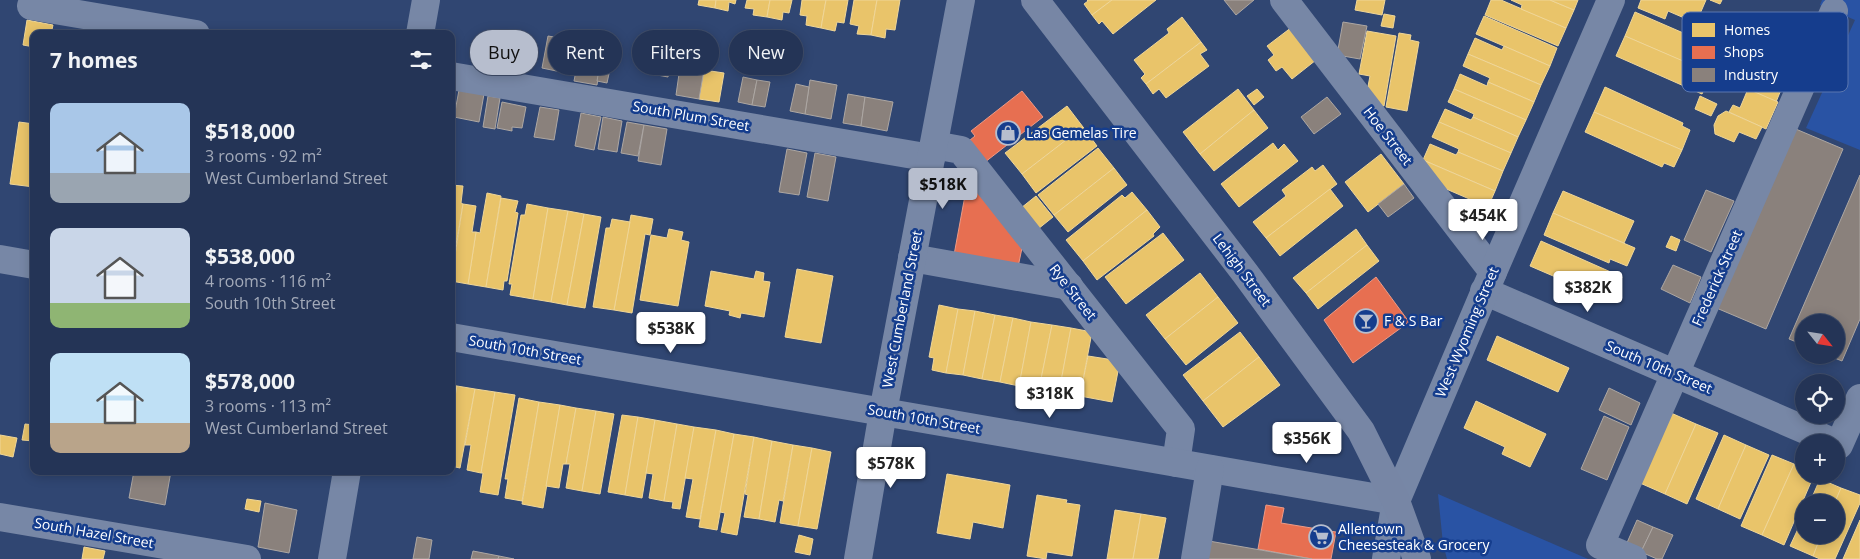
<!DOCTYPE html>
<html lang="en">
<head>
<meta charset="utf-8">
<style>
  body { margin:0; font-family:"Open Sans",sans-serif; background:#303f60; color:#f1f3f6; height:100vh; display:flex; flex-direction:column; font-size:19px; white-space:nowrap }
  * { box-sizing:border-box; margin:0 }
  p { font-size:16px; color:#a3aab9 }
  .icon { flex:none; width:28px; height:28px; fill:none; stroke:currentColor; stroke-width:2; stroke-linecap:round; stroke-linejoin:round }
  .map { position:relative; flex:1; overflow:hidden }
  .sheet { position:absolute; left:30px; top:30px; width:425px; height:445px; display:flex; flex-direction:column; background:#243456; border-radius:10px; box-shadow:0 2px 12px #0003,0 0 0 1px #414f6c }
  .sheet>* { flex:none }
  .hud { position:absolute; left:470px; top:30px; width:475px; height:45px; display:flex; gap:10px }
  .needle { width:32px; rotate:120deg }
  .buttons { position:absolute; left:1795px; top:314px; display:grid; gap:10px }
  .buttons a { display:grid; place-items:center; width:50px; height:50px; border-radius:50%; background:#243456; box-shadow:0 2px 12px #0003,0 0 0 1px #414f6c; font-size:25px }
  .price { position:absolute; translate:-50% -42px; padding:0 11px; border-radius:5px; background:#fff; color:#222; font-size:16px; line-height:32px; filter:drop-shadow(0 1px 2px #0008) }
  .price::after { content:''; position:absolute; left:50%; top:30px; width:15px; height:11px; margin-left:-8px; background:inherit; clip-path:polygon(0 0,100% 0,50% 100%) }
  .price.current { background:#b7bece; color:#111 }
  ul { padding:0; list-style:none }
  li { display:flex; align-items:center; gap:15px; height:125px; padding:0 20px }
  li span { display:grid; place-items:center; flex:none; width:140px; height:100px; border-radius:10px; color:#555 }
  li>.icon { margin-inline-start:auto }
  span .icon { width:60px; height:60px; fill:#fffc; stroke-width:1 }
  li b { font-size:21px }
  h2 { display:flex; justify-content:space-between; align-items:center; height:60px; padding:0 20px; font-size:21px }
  .chip { padding:0 18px; border-radius:22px; background:#243456; box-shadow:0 2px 12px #0003,0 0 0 1px #414f6c; font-size:18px; line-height:45px }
  .chip.current { background:#b7bece; color:#111 }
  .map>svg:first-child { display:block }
  .green { fill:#2953a4 }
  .homes { fill:#e9c46a; stroke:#f0d697 }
  .shops { fill:#e76f51; stroke:#ee9a85 }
  .industry { fill:#8a817c; stroke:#ada7a3 }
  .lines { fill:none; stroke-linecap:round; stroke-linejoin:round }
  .minor { stroke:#7787a6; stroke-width:28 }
  .major { stroke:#7786a5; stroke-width:28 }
  .labels { text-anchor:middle; stroke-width:5; stroke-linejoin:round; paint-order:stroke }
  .street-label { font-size:14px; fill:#fff; stroke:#153d8d }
  .poi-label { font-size:14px; fill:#fff; stroke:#153d8d; text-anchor:start }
  .key { fill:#153d8d; stroke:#5b77af; stroke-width:1 }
  .key-label { font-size:14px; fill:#fff }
</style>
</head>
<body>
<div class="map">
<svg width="1860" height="559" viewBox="0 0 1860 559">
  <rect width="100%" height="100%" fill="#304672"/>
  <g class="green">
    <path d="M1822 0H1860V150L1806 128 1855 20 1820 5Z"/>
    <path d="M1438 494 1588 559H1447L1443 544Z"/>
  </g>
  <g class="homes">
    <path d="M699 0H716L715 8 698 5Z"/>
    <path d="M716 0H736L735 4 729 2 728 11 715 8Z"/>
    <path d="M747 0H770L767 17 753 15 754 9 745 8Z"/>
    <path d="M770 0H792L789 13 783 12 782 20 767 17Z"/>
    <path d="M802 0H826L821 28 806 25 807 16 800 15Z"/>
    <path d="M826 0H848L844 23 837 22 835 31 821 28Z"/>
    <path d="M854 0H877L871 35 857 34 859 26 850 24Z"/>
    <path d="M877 0H900L895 30 886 29 885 38 871 35Z"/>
    <path d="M1087 0H1112L1092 15 1084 4 1088 1Z"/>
    <path d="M1112 0H1156L1113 34 1102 21 1099 24 1092 15Z"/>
    <path d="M1357 0H1385L1382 15 1355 10Z"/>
    <path d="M1491 0H1501L1566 28 1558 46 1485 15Z"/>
    <path d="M1511 0H1550L1574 10 1566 28 1521 9 1522 5Z"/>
    <path d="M1550 0H1578L1574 10Z"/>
    <path d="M1641 0H1706L1696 23 1668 11 1665 19 1638 8Z"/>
    <path d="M1710 0H1722L1720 4Z"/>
    <path d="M1635 12 1704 42 1703 45 1732 58 1723 79 1625 36Z"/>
    <path d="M1384 14 1395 16 1393 28 1381 26Z"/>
    <path d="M1484 16 1557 48 1550 66 1476 34Z"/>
    <path d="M1182 17 1201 42 1146 84 1141 78 1145 74 1134 60 1169 33 1167 29Z"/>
    <path d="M27 20 53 25 51 34H34V47L23 45Z"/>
    <path d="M1292 27 1316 60 1292 79 1282 67 1276 71 1268 60 1274 55 1267 46Z"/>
    <path d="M1367 31 1396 36 1384 106 1365 102 1370 76 1359 74Z"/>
    <path d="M1399 33 1411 35 1410 40 1419 42 1407 111 1386 107Z"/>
    <path d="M1625 36 1711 73 1702 94 1616 56Z"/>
    <path d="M1475 38 1502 50 1504 46 1550 66 1541 85 1468 54Z"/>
    <path d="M1201 42 1207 50 1200 54 1209 66 1166 98 1159 89 1153 94 1146 84Z"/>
    <path d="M1468 54 1541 85 1534 102 1488 82 1490 78 1463 66Z"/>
    <path d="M1757 68 1785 80 1776 102 1748 89Z"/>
    <path d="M704 70 724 73 719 102 699 99Z"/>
    <path d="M1460 74 1487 86 1488 82 1534 102 1526 120 1454 89Z"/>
    <path d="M1605 87 1683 123 1682 126 1690 130 1682 150 1594 112Z"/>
    <path d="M1238 89 1254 110 1200 154 1183 132Z"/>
    <path d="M1257 89 1264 97 1254 105 1247 96Z"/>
    <path d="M1454 89 1526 120 1518 137 1473 117 1474 114 1448 102Z"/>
    <path d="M1748 89 1778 102 1766 129 1729 112 1733 105 1740 108Z"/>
    <path d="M1700 96 1717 104 1711 116 1695 109Z"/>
    <path d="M1067 106 1083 127 1022 174 1005 153Z"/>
    <path d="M1445 109 1471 120 1473 117 1518 137 1511 153 1439 122Z"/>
    <path d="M1254 110 1268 128 1214 171 1200 154Z"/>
    <path d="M1726 111 1762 127 1756 139 1739 132 1734 142 1715 134 1714 125 1718 116Z"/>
    <path d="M1594 112 1682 150 1674 167 1664 163 1662 167 1585 132Z"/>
    <path d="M19 122 34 124V187L10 184Z"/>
    <path d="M1439 122 1511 153 1503 171 1458 152 1459 149 1432 137Z"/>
    <path d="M1083 127 1097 146 1036 193 1022 174Z"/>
    <path d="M1273 143 1278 150 1284 144 1298 161 1239 207 1221 184Z"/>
    <path d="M1430 144 1456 155 1458 152 1503 171 1495 191 1423 160Z"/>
    <path d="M1098 148 1114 168 1054 215 1038 195Z"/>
    <path d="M1381 154 1404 184 1368 212 1345 182Z"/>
    <path d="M1423 160 1495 191 1488 207 1430 182Z"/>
    <path d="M1323 165 1337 184 1266 238 1253 222 1286 196 1282 190 1312 167 1315 171Z"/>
    <path d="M1114 168 1127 185 1068 232 1054 215Z"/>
    <path d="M451 185 463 186 461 203 463 204 451 274Z"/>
    <path d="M1330 189 1343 206 1280 256 1266 238Z"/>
    <path d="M1563 191 1634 221 1624 243 1553 213Z"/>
    <path d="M1132 192 1147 210 1083 261 1066 240 1122 195 1125 198Z"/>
    <path d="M487 193 501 196 486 287 468 284 476 232 480 233Z"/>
    <path d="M1036 196 1053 217 1033 233 1016 212Z"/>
    <path d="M501 198 518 201 515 212 518 213 507 281H504L503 290 486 287Z"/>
    <path d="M463 204 476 206 472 232H476L468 284 451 281Z"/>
    <path d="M527 204 548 208 533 299 510 295 512 284H509L521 215H525Z"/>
    <path d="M548 208 568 211 551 302 533 299Z"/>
    <path d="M1147 210 1160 227 1153 234 1154 236 1097 280 1083 261Z"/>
    <path d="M568 211 584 214 567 305 551 302Z"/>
    <path d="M1553 213 1635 248 1627 266 1610 259 1609 263 1544 235Z"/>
    <path d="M584 214 601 217 585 308 567 305Z"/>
    <path d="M631 215 653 219 650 235 645 234 632 313 614 310Z"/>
    <path d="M612 219 630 222 614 310 593 307 606 228H610Z"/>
    <path d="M669 229 683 232 681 240 689 242 678 306 640 300 651 235 667 238Z"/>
    <path d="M1356 229 1367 245 1306 293 1293 278Z"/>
    <path d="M1163 233 1184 260 1126 304 1105 277Z"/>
    <path d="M1671 236 1680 240 1676 251 1666 247Z"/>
    <path d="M1541 241 1622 277 1614 296 1597 289 1595 294 1530 266Z"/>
    <path d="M1367 245 1379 261 1318 309 1306 293Z"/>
    <path d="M797 269 833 276 821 343 785 337Z"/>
    <path d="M711 271 754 279 756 271 764 273 763 281 770 282 764 317 741 313 740 318 729 315 730 311 705 306Z"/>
    <path d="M1200 273 1218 297 1165 339 1146 315Z"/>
    <path d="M1218 297 1238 323 1186 365 1165 339Z"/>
    <path d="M939 305 958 309 946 373 932 370 934 358 929 357Z"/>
    <path d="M958 309 975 311 963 375 946 373Z"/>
    <path d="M975 311 995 315 982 379 963 375Z"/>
    <path d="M995 315 1013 318 1000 382 982 379Z"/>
    <path d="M1013 318 1031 322 1019 386 1000 382Z"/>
    <path d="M1031 322 1052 325 1039 389 1019 386Z"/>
    <path d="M1052 325 1071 328 1059 392 1039 389Z"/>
    <path d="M1071 328 1092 332 1080 396 1059 392Z"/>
    <path d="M1240 332 1259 357 1203 401 1183 375Z"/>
    <path d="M1497 336 1569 368 1558 392 1487 360Z"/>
    <path d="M1088 356 1120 361 1112 402 1080 396Z"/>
    <path d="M1259 357 1280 385 1223 427 1203 401Z"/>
    <path d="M451 385 457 386 451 418Z"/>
    <path d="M457 386 475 389 460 468 451 466V418Z"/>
    <path d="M475 389 495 392 481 473 467 470 471 445H465Z"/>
    <path d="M495 392 515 395 498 495 480 492 483 473H481Z"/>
    <path d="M519 398 539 402 522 501 505 498 508 479H505Z"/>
    <path d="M1476 401 1546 434 1530 467 1502 454 1505 447 1464 428Z"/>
    <path d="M539 402 560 405 543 508 522 504Z"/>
    <path d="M560 405 576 408 566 464H563L559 488 546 486Z"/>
    <path d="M576 408 596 411 582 491 566 488 570 464H566Z"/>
    <path d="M596 411 614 414 600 494 582 491Z"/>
    <path d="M1671 413 1696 424 1665 494 1640 483Z"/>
    <path d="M622 415 638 417 625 495 608 492Z"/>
    <path d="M638 417 655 420 642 498 625 495Z"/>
    <path d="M655 420 677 424 664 501 649 498 653 474 646 473Z"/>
    <path d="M25 424 34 425V441L22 440Z"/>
    <path d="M677 424 694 427 680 509 672 508 673 502 664 501Z"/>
    <path d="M1696 424 1718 433 1687 504 1665 494Z"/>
    <path d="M694 427 716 430 700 519 686 517 693 479 685 478Z"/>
    <path d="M716 430 734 434 717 530 699 527Z"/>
    <path d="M734 434 754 437 737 535 721 532 725 513 720 512Z"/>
    <path d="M0 435 17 438 13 457 0 454Z"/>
    <path d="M1724 435 1746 445 1718 509 1696 499Z"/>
    <path d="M754 437 772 441 759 519 744 517 748 495 745 494Z"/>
    <path d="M772 441 793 445 783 501 779 500 775 522 759 519Z"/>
    <path d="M793 445 812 448 798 526 780 523Z"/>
    <path d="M1746 445 1769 455 1740 519 1718 509Z"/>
    <path d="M812 448 831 452 817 529 798 526Z"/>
    <path d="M1772 455 1794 464 1762 535 1741 526Z"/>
    <path d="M1794 464 1804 469V475H1814L1784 545 1762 535Z"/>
    <path d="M947 474 1010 485 1003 528 973 522 970 539 937 533Z"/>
    <path d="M1820 479 1841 488 1835 502H1810Z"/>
    <path d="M1841 488 1860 495V503L1835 559H1820L1813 556 1821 535H1836L1835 502Z"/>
    <path d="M1037 495 1067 500 1066 503 1080 505 1072 556 1047 552 1046 559 1027 556Z"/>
    <path d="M247 499 261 501 259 512 245 509Z"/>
    <path d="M1115 510 1141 514 1133 559H1107Z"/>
    <path d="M1141 514 1166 518 1158 559H1133Z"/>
    <path d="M1804 516V535H1821L1813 556 1790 546Z"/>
    <path d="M1860 520V559H1843Z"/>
    <path d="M799 535 813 539 810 555 795 552Z"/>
    <path d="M84 547 105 551 103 559H82Z"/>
  </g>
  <g class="shops">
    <path d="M1022 91 1043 117 980 166 964 145 975 136 971 131Z"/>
    <path d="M968 179 1022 248 1018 267 954 255Z"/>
    <path d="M1376 277 1409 322 1353 363 1324 320Z"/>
    <path d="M1266 505 1284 508 1281 523 1336 532 1331 559H1312L1258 549Z"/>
  </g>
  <g class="industry">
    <path d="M1224 0H1254L1236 15Z"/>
    <path d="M1343 22 1367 26 1360 59 1337 55Z"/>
    <path d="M548 36 572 40 566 73 542 68Z"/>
    <path d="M658 42 674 44 668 77 652 74Z"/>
    <path d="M580 50 602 53 597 85 574 81Z"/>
    <path d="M602 53 613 55 607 83 597 81Z"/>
    <path d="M681 60 705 64 699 99 676 95Z"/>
    <path d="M743 77 757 80 752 105 738 102Z"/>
    <path d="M757 80 770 82 765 107 752 105Z"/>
    <path d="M810 80 837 85 831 119 805 114Z"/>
    <path d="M796 84 809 87 805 114 790 111Z"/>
    <path d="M459 90 484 94 479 122 454 117Z"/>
    <path d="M848 94 865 97 861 126 843 123Z"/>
    <path d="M488 96 500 98 495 129 483 127Z"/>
    <path d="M865 97 893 102 887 131 861 126Z"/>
    <path d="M1327 97 1341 114 1314 134 1301 117Z"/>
    <path d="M502 102 526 107 522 128 512 127V131L497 128Z"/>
    <path d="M540 107 559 110 554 140 534 137Z"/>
    <path d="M581 113 601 117 594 150 575 146Z"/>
    <path d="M603 117 622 121 617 152 598 149Z"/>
    <path d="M627 122 644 125 638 156 621 153Z"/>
    <path d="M644 125 667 129 661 165 638 161Z"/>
    <path d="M1791 127 1843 149 1766 329 1714 307Z"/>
    <path d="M787 149 807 153 799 195 779 192Z"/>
    <path d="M815 153 836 157 828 201 807 197Z"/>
    <path d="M1860 175V319L1842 361 1827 355H1836V322H1804V345L1789 339Z"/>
    <path d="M1404 184 1414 198 1388 217 1378 204Z"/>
    <path d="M1706 190 1734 201 1711 252 1684 240Z"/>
    <path d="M1673 265 1701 277 1690 303 1661 289Z"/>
    <path d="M1609 388 1640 403 1631 425 1599 410Z"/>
    <path d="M1604 416 1629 427 1607 480 1581 469Z"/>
    <path d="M134 471H171L165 505 129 498Z"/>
    <path d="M265 503 297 510 289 553 258 547Z"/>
    <path d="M1637 520 1653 527 1641 552 1626 545Z"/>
    <path d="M1653 527 1673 535 1662 559H1657L1641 552Z"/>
    <path d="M417 537 432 540 429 559H413Z"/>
    <path d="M1209 541 1312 559H1206Z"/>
    <path d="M473 551 499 556 498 559H471Z"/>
    <path d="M499 556 514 559H498Z"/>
  </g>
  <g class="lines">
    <g class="minor">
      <path d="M1284 0 1493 272"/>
      <path d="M31 6 196 34"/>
      <path d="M420 34 426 0"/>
      <path d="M451 76 931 158"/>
      <path d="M934 145 961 150 1181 429 1176 463"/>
      <path d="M912 258 1069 286"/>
      <path d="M0 259 34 265"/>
      <path d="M1484 291 1833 442"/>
      <path d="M451 337 1396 501"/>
      <path d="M1839 445 1860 398"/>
      <path d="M0 517 247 559"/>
      <path d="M332 559 347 471"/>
      <path d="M858 559 883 412 961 0"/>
      <path d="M1195 559 1210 469"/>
      <path d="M1386 559 1396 501 1493 272 1611 0"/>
      <path d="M1633 559 1600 545 1834 11"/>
    </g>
    <path class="major" d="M1035 0 1245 273 1361 431 1396 501 1417 559"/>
  </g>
  <defs>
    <g id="shop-ring" transform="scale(1.25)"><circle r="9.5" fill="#153d8d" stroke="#b7bece" stroke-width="1.5"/><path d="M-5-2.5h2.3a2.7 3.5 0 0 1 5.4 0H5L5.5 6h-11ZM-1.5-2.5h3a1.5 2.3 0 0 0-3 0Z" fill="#b7bece"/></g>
    <g id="bar-ring" transform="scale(1.25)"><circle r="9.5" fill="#153d8d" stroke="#b7bece" stroke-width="1.5"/><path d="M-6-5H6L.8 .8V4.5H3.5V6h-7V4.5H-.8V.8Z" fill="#b7bece"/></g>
    <g id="supermarket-ring" transform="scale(1.25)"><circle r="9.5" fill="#153d8d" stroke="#b7bece" stroke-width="1.5"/><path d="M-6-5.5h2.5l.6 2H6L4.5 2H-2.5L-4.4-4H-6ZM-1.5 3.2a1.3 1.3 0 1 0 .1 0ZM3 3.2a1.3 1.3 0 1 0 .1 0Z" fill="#b7bece"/></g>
  </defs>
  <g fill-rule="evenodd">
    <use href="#shop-ring" x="1008" y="133"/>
    <use href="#bar-ring" x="1366" y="321"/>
    <use href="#supermarket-ring" x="1321" y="537"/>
  </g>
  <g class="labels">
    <g class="street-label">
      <text transform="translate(691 116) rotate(10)" y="5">South Plum Street</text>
      <text transform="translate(1388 136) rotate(52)" y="5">Hoe Street</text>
      <text transform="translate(1242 270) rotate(53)" y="5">Lehigh Street</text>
      <text transform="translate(1717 278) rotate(-66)" y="5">Frederick Street</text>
      <text transform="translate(1073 292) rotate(52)" y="5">Rye Street</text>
      <text transform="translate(902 309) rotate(-79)" y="5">West Cumberland Street</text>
      <text transform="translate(1467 332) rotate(-67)" y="5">West Wyoming Street</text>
      <text transform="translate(525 350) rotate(10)" y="5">South 10th Street</text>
      <text transform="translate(1659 367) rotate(23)" y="5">South 10th Street</text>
      <text transform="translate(924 419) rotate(10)" y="5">South 10th Street</text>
      <text transform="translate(94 533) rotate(10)" y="5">South Hazel Street</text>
    </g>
    <g class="poi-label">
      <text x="1026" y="138">Las Gemelas Tire</text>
      <text x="1384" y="326">F &amp; S Bar</text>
      <text x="1338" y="534">Allentown<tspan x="1338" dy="16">Cheesesteak &amp; Grocery</tspan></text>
    </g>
  </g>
  <rect x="1682" y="12" width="166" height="80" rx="8" class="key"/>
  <rect x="1692" y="23" width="23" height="14" fill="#e9c46a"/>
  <rect x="1692" y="46" width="23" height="13" fill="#e76f51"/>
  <rect x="1692" y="68" width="23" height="14" fill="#8a817c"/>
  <g class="key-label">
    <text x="1724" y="35">Homes</text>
    <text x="1724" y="57">Shops</text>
    <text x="1724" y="80">Industry</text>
  </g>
</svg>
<div class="buttons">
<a><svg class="needle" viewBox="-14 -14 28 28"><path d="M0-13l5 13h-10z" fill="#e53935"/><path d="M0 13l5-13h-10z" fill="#a3aab9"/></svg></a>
<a><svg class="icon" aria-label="locate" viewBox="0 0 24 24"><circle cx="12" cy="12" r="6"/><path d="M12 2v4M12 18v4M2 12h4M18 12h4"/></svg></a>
<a>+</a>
<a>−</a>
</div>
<b class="price current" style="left:943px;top:210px">$518K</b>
<b class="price" style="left:1483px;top:241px">$454K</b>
<b class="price" style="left:1588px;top:313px">$382K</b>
<b class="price" style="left:671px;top:354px">$538K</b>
<b class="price" style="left:1050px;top:419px">$318K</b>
<b class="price" style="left:1307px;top:464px">$356K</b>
<b class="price" style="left:891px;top:489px">$578K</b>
<div class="hud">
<a class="chip current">Buy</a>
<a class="chip">Rent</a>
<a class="chip">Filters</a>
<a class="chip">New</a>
</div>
<section class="sheet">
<h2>7 homes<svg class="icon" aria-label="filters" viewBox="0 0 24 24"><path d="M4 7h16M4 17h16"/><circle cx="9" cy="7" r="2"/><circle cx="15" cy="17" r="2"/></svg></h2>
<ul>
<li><span style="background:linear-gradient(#a9c7e8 70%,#9aa5b1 0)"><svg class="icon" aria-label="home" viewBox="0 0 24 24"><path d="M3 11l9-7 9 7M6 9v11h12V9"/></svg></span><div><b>$518,000</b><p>3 rooms · 92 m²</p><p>West Cumberland Street</p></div></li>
<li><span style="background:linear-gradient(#c9d6e8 75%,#8fb573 0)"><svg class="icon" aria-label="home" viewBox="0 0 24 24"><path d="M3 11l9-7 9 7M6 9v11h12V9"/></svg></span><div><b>$538,000</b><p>4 rooms · 116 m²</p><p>South 10th Street</p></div></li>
<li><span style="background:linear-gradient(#bfe0f5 70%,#b9a48a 0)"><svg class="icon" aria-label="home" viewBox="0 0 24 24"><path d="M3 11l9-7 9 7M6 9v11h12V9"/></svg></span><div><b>$578,000</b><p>3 rooms · 113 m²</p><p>West Cumberland Street</p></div></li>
</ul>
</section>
</div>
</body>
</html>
